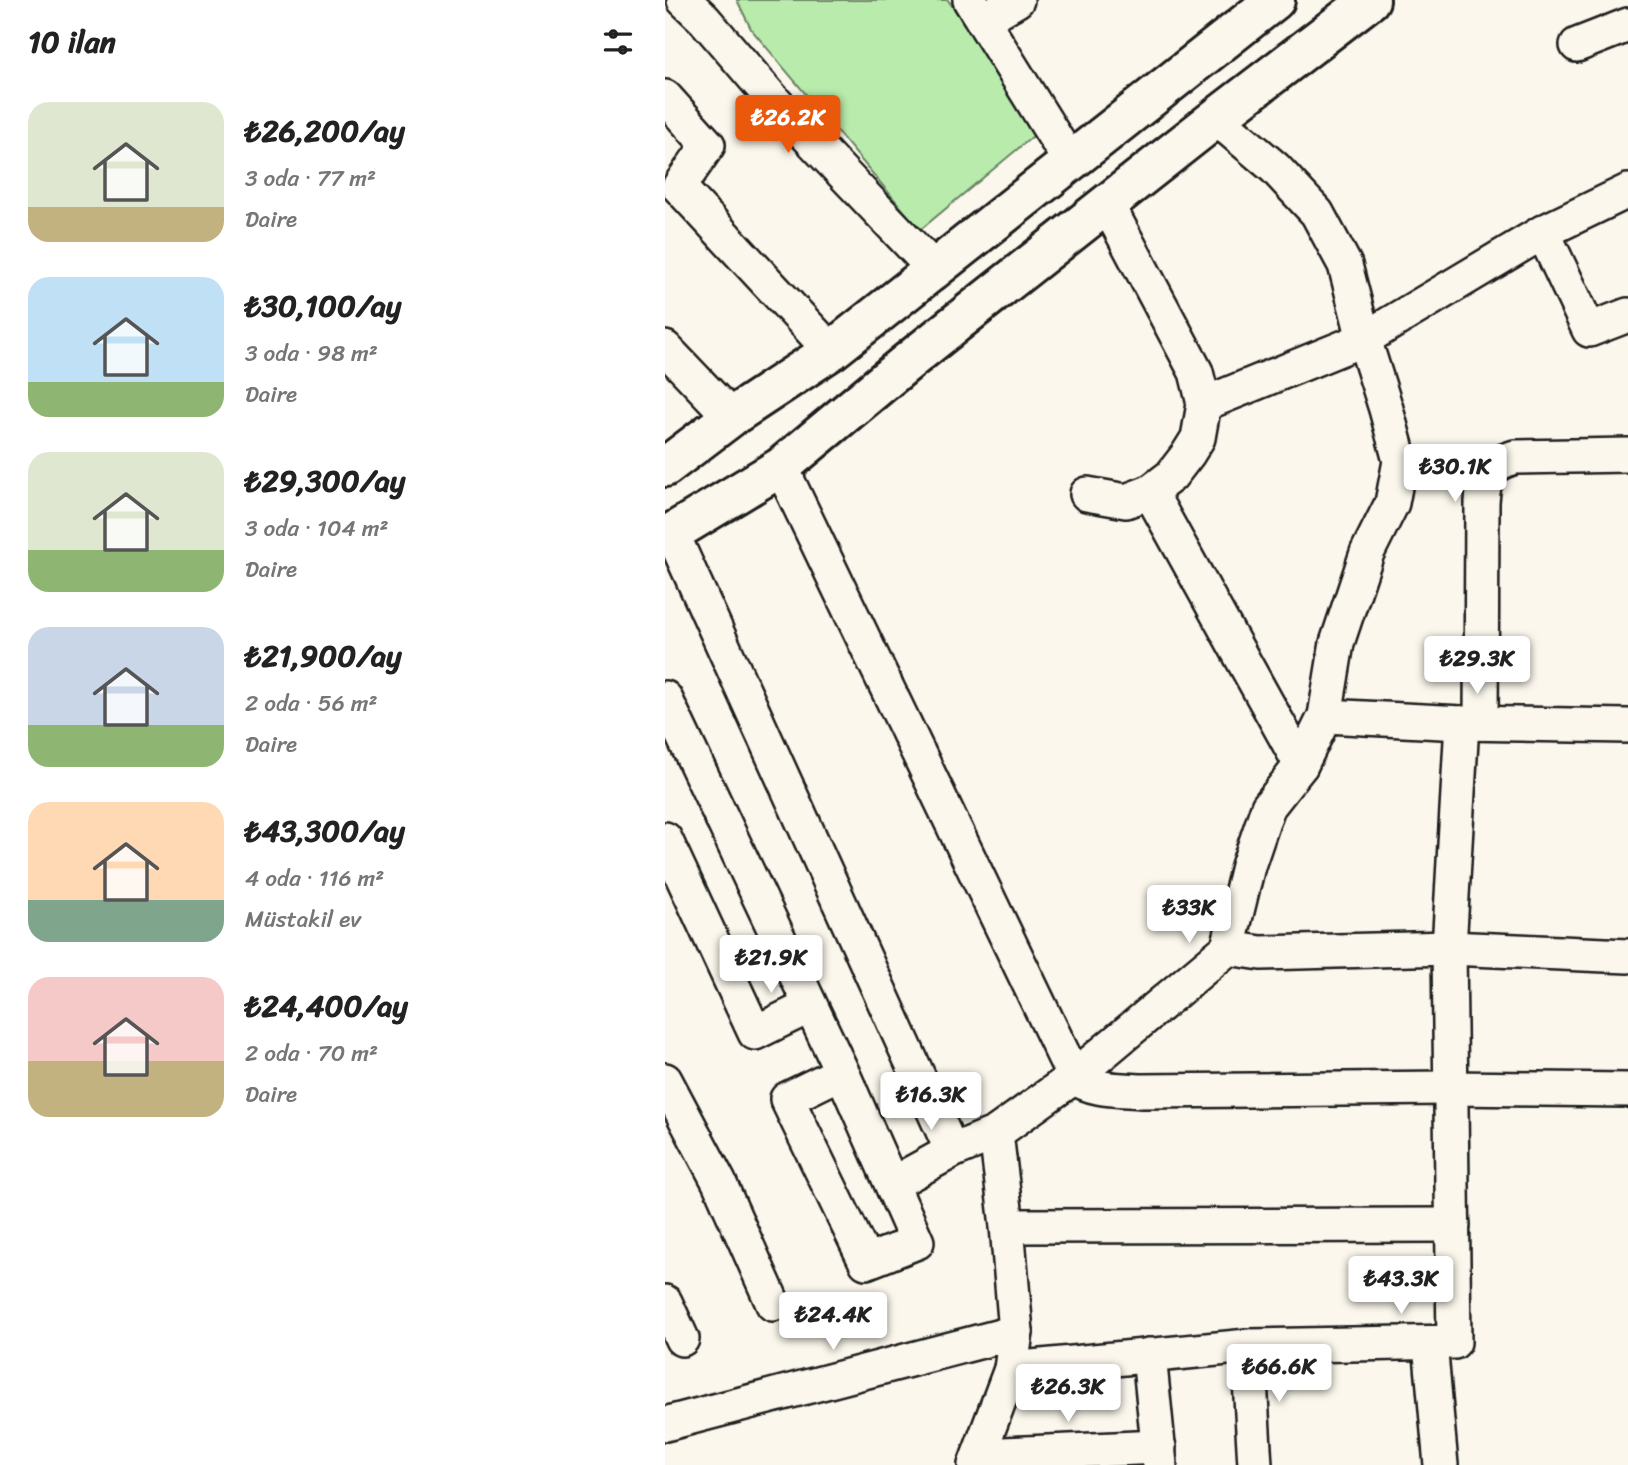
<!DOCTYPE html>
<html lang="tr">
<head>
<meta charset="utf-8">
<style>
  body { margin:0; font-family:Sriracha,sans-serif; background:#f2f2f2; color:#222; height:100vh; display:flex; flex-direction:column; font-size:26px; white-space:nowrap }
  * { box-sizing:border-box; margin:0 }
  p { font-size:23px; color:#767676 }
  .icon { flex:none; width:38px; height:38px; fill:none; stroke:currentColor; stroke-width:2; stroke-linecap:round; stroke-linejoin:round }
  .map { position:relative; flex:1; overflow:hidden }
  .drawer { display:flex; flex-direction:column; background:#fff; width:665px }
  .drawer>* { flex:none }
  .price { position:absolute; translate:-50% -60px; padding:0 16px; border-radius:7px; background:#fff; color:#222; font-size:23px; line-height:46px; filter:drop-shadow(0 2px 4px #0008) }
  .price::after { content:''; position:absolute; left:50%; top:42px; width:21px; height:16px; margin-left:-10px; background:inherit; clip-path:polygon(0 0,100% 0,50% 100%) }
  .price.current { background:#ea580c; color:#fff }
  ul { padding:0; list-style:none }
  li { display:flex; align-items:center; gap:21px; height:175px; padding:0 28px }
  li span { display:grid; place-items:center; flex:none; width:196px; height:140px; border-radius:21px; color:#555 }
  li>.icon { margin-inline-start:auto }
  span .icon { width:84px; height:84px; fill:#fffc; stroke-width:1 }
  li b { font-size:30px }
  h2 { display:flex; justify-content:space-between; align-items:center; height:84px; padding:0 28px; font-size:30px }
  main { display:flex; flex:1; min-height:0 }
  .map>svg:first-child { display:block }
  .green { fill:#b8ebac; stroke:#6a8464; stroke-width:2 }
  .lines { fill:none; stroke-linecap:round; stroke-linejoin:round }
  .minor-casing { stroke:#1c1c1c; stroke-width:38 }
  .major-casing { stroke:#1c1c1c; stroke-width:44 }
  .minor { stroke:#fbf7ec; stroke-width:33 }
  .major { stroke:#fbf7ec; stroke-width:38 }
</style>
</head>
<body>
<main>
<section class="drawer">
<h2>10 ilan<svg class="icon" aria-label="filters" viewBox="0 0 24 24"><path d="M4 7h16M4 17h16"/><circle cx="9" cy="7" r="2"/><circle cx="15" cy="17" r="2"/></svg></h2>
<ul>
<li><span style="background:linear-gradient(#dfe7d0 75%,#c2b280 0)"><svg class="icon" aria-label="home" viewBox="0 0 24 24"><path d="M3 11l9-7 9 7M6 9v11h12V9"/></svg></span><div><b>₺26,200/ay</b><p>3 oda · 77 m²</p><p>Daire</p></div></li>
<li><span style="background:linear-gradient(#bfe0f5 75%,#8fb573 0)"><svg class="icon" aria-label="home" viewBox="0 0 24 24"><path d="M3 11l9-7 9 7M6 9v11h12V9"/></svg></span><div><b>₺30,100/ay</b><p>3 oda · 98 m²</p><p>Daire</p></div></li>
<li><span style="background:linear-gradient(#dfe7d0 70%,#8fb573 0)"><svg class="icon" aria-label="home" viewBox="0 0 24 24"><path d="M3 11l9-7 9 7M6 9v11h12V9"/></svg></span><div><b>₺29,300/ay</b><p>3 oda · 104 m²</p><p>Daire</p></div></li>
<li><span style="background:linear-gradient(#c9d6e8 70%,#8fb573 0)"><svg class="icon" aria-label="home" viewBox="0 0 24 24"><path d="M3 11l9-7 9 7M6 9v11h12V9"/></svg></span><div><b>₺21,900/ay</b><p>2 oda · 56 m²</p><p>Daire</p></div></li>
<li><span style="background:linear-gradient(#ffd9b3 70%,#7fa58c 0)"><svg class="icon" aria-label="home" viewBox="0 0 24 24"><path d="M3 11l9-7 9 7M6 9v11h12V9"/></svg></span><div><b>₺43,300/ay</b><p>4 oda · 116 m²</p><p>Müstakil ev</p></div></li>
<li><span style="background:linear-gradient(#f6c9c9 60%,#c2b280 0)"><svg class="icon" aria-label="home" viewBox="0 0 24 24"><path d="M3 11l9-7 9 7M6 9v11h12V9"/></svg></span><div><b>₺24,400/ay</b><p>2 oda · 70 m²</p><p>Daire</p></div></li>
</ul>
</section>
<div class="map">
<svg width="963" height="1465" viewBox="0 0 963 1465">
  <rect width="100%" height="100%" fill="#fbf7ec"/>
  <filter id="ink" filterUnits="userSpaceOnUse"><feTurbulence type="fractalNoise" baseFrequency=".0143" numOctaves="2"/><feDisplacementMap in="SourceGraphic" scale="14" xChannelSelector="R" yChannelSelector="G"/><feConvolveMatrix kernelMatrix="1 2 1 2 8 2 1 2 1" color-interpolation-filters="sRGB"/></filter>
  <g filter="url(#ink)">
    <path class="green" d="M72 0H283L373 132 255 230 86 29Z"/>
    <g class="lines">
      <g class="minor-casing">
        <g id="minor">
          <path d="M19 0 39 19 111 103 269 269"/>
          <path d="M305 0 406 163"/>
          <path d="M318 20 352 0"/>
          <path d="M912 45 963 25"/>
          <path d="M0 97 43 145 14 187 166 351"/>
          <path d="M551 118 610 168 652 213 680 265 699 339 721 409 735 461 727 503 702 553 672 643 660 716 636 765 603 807 583 866 563 948"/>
          <path d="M878 232 924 330 963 315"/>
          <path d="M0 348 66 417"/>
          <path d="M539 404 699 339 878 232 963 191"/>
          <path d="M116 467 409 1077C428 1091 453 1089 477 1091L785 1088 963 1090"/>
          <path d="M485 492 636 765"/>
          <path d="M422 494 461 501 485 492 506 476 523 454 533 438 539 404 531 372 442 204"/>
          <path d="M7 533 287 1151"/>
          <path d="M0 698 177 1072 252 1242 201 1262 122 1099 177 1072"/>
          <path d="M660 716 797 723 963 726"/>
          <path d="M816 723 817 502C819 475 823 465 850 457L963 455"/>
          <path d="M0 839 90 1033 145 1006"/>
          <path d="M0 1080 54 1182 108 1304"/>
          <path d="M227 1184 287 1151 331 1133 409 1077 563 948 596 953 784 948 963 956"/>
          <path d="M342 1226 788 1225"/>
          <path d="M0 1302 17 1339"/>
          <path d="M765 1343 776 1465"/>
          <path d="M583 1346 590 1465"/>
          <path d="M484 1355 495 1465"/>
          <path d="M346 1369 583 1346 789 1342 784 948 797 723"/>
          <path d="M0 1424 351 1332"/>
          <path d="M314 1455 494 1447"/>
          <path d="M310 1465 346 1369 351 1332 342 1226 331 1133"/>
        </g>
      </g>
      <g class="major-casing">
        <g id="major">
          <path d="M0 467 66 417 166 351 610 0"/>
          <path d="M0 537 116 467 240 364 300 316 551 118 705 0"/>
        </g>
      </g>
      <use href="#minor" class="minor"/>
      <use href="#major" class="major"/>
    </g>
  </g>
</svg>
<b class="price current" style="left:123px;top:155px">₺26.2K</b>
<b class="price" style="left:790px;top:504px">₺30.1K</b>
<b class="price" style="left:812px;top:696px">₺29.3K</b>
<b class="price" style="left:524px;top:945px">₺33K</b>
<b class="price" style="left:106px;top:995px">₺21.9K</b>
<b class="price" style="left:266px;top:1132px">₺16.3K</b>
<b class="price" style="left:736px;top:1316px">₺43.3K</b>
<b class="price" style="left:168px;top:1352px">₺24.4K</b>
<b class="price" style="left:614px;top:1404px">₺66.6K</b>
<b class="price" style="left:403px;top:1424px">₺26.3K</b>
</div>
</main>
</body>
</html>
